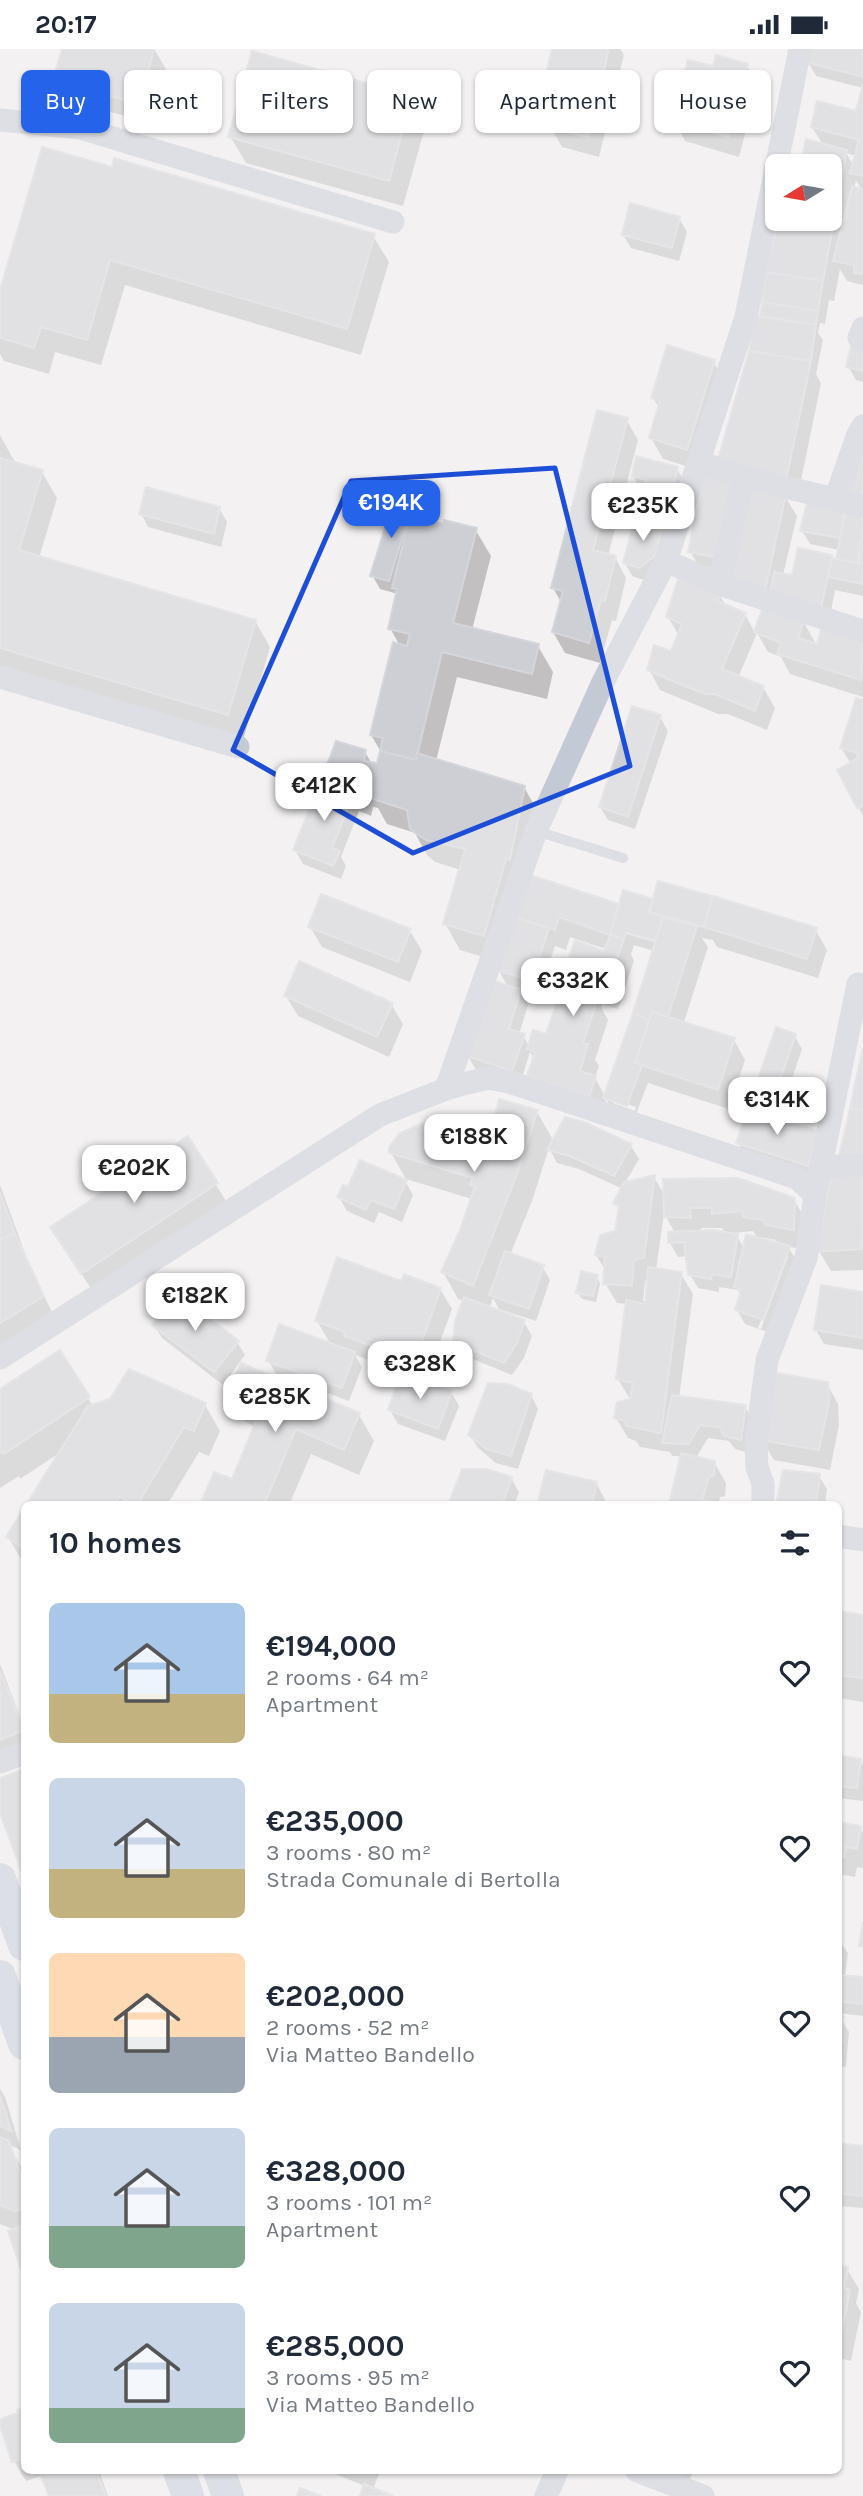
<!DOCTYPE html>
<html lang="en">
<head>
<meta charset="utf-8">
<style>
  body { margin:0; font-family:Karla,sans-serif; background:#f2f2f3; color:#1f2937; height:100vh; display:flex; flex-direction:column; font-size:26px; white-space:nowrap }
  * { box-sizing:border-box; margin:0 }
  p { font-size:23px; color:#747a83 }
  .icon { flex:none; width:38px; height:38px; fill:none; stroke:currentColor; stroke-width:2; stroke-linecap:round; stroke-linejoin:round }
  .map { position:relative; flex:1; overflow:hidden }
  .panel { position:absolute; left:21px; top:1452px; width:821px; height:973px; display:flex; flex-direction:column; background:#fff; border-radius:10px; box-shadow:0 2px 5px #0004 }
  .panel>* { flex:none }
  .top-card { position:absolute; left:21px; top:21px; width:822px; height:63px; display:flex; gap:14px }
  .needle { width:46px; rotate:259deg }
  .buttons { position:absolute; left:765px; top:105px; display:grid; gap:14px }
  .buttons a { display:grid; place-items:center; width:77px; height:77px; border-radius:10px; background:#fff; box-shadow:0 2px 5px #0004; font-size:35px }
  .price { position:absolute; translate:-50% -60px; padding:0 16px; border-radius:14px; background:#fff; color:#222; font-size:23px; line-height:46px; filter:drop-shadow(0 2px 4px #0008) }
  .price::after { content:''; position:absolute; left:50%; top:42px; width:21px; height:16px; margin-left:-10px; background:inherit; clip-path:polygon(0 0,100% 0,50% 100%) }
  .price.on { background:#2563eb; color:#fff }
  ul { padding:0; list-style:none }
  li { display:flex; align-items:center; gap:21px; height:175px; padding:0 28px }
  li span { display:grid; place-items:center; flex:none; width:196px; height:140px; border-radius:10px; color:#555 }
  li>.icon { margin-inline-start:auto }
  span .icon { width:84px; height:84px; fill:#fffc; stroke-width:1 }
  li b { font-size:30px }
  h2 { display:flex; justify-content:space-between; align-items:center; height:84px; padding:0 28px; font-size:30px }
  .pill { padding:0 24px; border-radius:10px; background:#fff; box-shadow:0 2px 5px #0004; font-size:24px; line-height:63px }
  .pill.on { background:#2563eb; color:#fff }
  .status { display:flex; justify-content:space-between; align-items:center; height:49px; padding:0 35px; background:#fff; direction:ltr }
  .status svg { height:19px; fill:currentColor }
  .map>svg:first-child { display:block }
  .shadow { fill:#0003; fill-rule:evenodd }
  .building { fill:#cdcfd5; stroke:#d5d5dc; stroke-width:2 }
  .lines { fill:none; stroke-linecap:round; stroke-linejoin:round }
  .service { stroke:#c4cad5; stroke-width:10 }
  .minor { stroke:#c4cad5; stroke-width:23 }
  .secondary { stroke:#c4c9d9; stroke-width:32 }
  .marked { fill:none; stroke:#1d4ed8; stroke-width:5; stroke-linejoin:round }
</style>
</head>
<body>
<div class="status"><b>20:17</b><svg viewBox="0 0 49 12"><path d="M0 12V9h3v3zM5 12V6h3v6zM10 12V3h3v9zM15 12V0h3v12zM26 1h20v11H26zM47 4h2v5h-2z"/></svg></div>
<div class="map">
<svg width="863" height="2447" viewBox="0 0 863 2447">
  <rect width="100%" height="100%" fill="#f3f1f1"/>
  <g class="shadow">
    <path d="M64 0H154L166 20 151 74 67 51 55 30Z"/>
    <path d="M554 0H620L624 6 599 108 562 98 540 59Z"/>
    <path d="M812 0H863V39L816 27 808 13Z"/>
    <path d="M747 17 758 37 739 108 685 92 674 71 714 19Z"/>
    <path d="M863 42V236L847 232 840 220 834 252 829 251 825 275 820 274 818 284 823 291 816 325 821 334 798 446 783 444 797 467 783 526 794 528 831 508 837 512 840 501 810 495 802 482 859 461 863 396V547L835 541 829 573 803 572 815 593 814 596 863 591V648L790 625 781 608 768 603 757 584 738 629 763 638 775 659 767 681 728 665H718L660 641 649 620 672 604 679 587 668 568 719 545 726 557 745 565 755 584 764 559 728 522 698 516 690 502 732 437 763 270 762 267 768 223 781 170H830V117H802L807 92 823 96 812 78 857 64ZM846 104 857 107 854 117ZM856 131 862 142 854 140Z"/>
    <path d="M411 48 426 75 403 157 246 114 230 87Z"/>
    <path d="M43 100 373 187 389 213 361 306 125 236 101 316 55 303 49 325 4 312 0 305V247Z"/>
    <path d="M679 169 687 183 679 212 631 199 623 186Z"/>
    <path d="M863 301V333L856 331 848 317Z"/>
    <path d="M713 312 725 333 699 421 663 410 651 389 660 360 653 349Z"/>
    <path d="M626 370 638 391 608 507 615 508 626 529 616 572 612 571 600 614 565 604 553 583 561 553 553 539Z"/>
    <path d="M0 386 16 415 42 423 57 449 39 509 255 572 270 598 243 691 0 620Z"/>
    <path d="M677 420 685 433 674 477 649 470 641 457 645 442 641 441 633 427Z"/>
    <path d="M411 457 418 471 444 477 475 480 491 507 472 581 538 597 553 623 547 650 457 628 436 712 524 738 539 765 511 869 521 872 519 868 618 856 710 848 713 853 815 880 827 901 818 929 717 898 713 891 702 889 708 898 684 973 734 991 745 1011 729 1060 648 1034 634 1070 613 1062 606 1050 600 1067 534 1010 530 1003 520 1035 476 1021 468 1007 508 938 498 920 500 913 460 901 445 874 461 821 435 813 427 806 415 784 387 775 378 759 373 758 371 767 359 762 341 808 346 817 341 830 303 815 295 801 330 737 325 727 365 703 372 715 378 716 381 703 371 686 400 597 390 579 398 545 380 540 372 526ZM621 880 658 890V894L620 883ZM570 888 606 900 605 904 569 913 556 935 562 945 548 987 530 998 523 987 519 985 528 956 518 938 539 945 555 897 566 901ZM634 896 654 902 605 1047 595 1029 599 1017 595 1011 608 971 601 958 602 955 618 960 634 912 631 905ZM613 1051 636 1058 635 1062 613 1054Z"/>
    <path d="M219 459 227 473 221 498 148 478 141 464Z"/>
    <path d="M662 478 670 492 647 532 632 527 625 514Z"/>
    <path d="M863 653V767L840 721 851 715 841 699Z"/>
    <path d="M660 668 668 682 635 780 608 771 600 758Z"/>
    <path d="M310 878 410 882 422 902 410 933 322 898Z"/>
    <path d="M286 947 391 955 403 975 389 1008 298 967Z"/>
    <path d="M794 986 802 1000 780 1066 762 1060 754 1046Z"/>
    <path d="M863 1006V1221L831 1222 819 1202 858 1127Z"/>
    <path d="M537 1063 552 1089 549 1097H631L639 1110 625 1134 654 1128 665 1147 794 1151 806 1171 805 1200 788 1198 797 1212 770 1284 745 1275 737 1261 741 1247 738 1241 719 1238V1243L698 1239 690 1225 688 1207 678 1208 670 1194 669 1184H675L664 1164 656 1221 681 1225 693 1245 679 1349 745 1358 753 1371 749 1404 735 1400 729 1392 708 1389 696 1409 714 1413 726 1434 725 1447 720 1448 718 1455 721 1456H671L682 1407H672L670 1403 640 1398 636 1392 628 1389 616 1369 631 1352 618 1330 627 1255 617 1254 605 1234 606 1222 596 1206 617 1183 620 1163 615 1154 623 1140 579 1120 557 1114 549 1099 532 1152 510 1206 542 1217 550 1231 536 1272 499 1260 493 1249 489 1260 524 1273 532 1287 524 1309 512 1326 463 1306 455 1292 465 1252 458 1250 443 1223 462 1182 472 1150 406 1130 391 1104 492 1087ZM701 1179H722L726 1185 701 1183ZM753 1182 758 1190 744 1199 735 1184ZM766 1189 776 1191 779 1196 765 1192ZM785 1207H788L761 1280 758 1279ZM648 1231 647 1253 643 1252 645 1232Z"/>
    <path d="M817 1084 815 1129 746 1108 738 1094Z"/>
    <path d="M187 1090 228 1155 94 1244 64 1199Z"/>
    <path d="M405 1132 413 1146 402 1173 379 1163 374 1174 347 1162 339 1148Z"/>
    <path d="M0 1136 26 1207 54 1268 0 1302Z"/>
    <path d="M597 1228 600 1234 596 1253 582 1250 578 1244Z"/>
    <path d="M402 1234 440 1240 452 1260 425 1334 451 1343 459 1357 445 1392 398 1375 390 1361 420 1329 355 1306 362 1318 349 1352 276 1325 268 1311 331 1296 317 1272Z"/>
    <path d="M863 1244V1301L824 1295 816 1281Z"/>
    <path d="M154 1276 237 1293 245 1306 223 1336 162 1289Z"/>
    <path d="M59 1304 93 1357 205 1356 220 1382 209 1407 199 1403 167 1456H28L61 1403 20 1430 19 1427 0 1439V1342Z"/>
    <path d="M827 1335 838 1355 839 1376 830 1421 774 1411 762 1391Z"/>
    <path d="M229 1346 359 1366 374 1392 359 1426 311 1405 289 1456H202L233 1433 256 1378 244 1372Z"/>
    <path d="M531 1346 538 1360 518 1420 496 1414 478 1399 470 1386Z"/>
    <path d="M819 1427 827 1440 825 1456H777Z"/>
    <path d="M511 1429 519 1443 514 1456H450Z"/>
    <path d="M596 1434 608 1456H539Z"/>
    <path d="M24 1462V1515L8 1488Z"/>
    <path d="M838 1564 863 1568V1653L838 1649Z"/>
    <path d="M0 1615 24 1678V1706L0 1716Z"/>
    <path d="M838 1708 860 1711 863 1717V1752L838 1749Z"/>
    <path d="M24 1722V1824L0 1759V1731Z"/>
    <path d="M838 1775 860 1778 863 1784V1819L857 1818 855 1828 838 1825Z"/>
    <path d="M838 1890 848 1904 845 1928 863 1930V1967L838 1964Z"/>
    <path d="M838 1969H841L849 1983 846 2018 838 2017Z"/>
    <path d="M0 2040 5 2048 21 2101 9 2096 24 2123V2223L10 2183 15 2181 0 2175Z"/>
    <path d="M838 2096 863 2098V2159L838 2157Z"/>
    <path d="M838 2218 847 2220 859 2240 856 2254 861 2263 851 2312 838 2309Z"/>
    <path d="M24 2362V2422H99L108 2447H50L43 2426 26 2432 14 2412 0 2372Z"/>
    <path d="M328 2422H380L373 2441 389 2447H362L365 2437Z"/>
    <path d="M658 2422H694L687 2435Z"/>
  </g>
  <g class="building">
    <path d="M62 0H154L139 55 53 31Z"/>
    <path d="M552 0H609L588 88 548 78 552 63 538 59Z"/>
    <path d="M810 0H863V28L806 13Z"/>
    <path d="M252 2 412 47 389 132 228 88Z"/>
    <path d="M716 6 748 15 728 88 672 71 688 11 713 17Z"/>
    <path d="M863 35V127L850 124 859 91 811 78 817 52 856 62Z"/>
    <path d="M806 90 847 101 823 232 766 223 779 170H830V117H800Z"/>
    <path d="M42 98 112 118 114 109 375 185 347 280 110 211 87 291 41 278 34 299 0 289V241Z"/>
    <path d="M852 137 863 140V225L854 224V216L833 212Z"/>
    <path d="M630 154 680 168 672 199 622 186Z"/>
    <path d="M766 223 823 232 818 262 762 253Z"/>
    <path d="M762 253 818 262 816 276 760 267Z"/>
    <path d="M755 267 816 276 811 312 749 302Z"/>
    <path d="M667 296 715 311 687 401 649 389 660 352 651 349Z"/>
    <path d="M851 297 863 300V322L846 318Z"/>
    <path d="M749 302 811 312 787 427 717 414Z"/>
    <path d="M597 361 628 369 593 501 616 507 605 552 601 551 589 594 552 583 563 542 551 539Z"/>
    <path d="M863 394V453L848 445Z"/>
    <path d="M636 407 678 418 666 464 639 457 646 431 632 427Z"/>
    <path d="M0 409 43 421 19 501 256 571 228 666 0 599Z"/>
    <path d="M705 422 734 436 720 509 688 503Z"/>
    <path d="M750 437 786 445 765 542 728 533Z"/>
    <path d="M146 438 220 458 214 485 139 465Z"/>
    <path d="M808 449 846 457 840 489 800 482Z"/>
    <path d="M394 450 412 456 389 532 370 527Z"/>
    <path d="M846 457 863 460V485L858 514 836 510Z"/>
    <path d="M410 467 443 475 444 471 477 479 453 574 539 595 532 625 442 603 416 711 380 702 383 689 370 686 393 593 407 597 410 585 388 580 397 540 392 539Z"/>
    <path d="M635 469 663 476 655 507 639 519 623 514Z"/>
    <path d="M861 495 863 496V515L858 514Z"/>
    <path d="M798 499 832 506 821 560 769 549 774 523 792 526Z"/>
    <path d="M832 509 863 515V535L828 528Z"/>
    <path d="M678 530 702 535 721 544 717 552 746 564 722 620 764 637 755 662 715 645H706L682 636 647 621 654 596 671 602 682 575 666 568Z"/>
    <path d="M763 557 804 571 798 589 817 595 822 577 863 589 861 631 777 605 781 594 754 583Z"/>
    <path d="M856 649 863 651V757L857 759 837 721 858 709 857 704 840 699Z"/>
    <path d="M632 657 661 666 628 768 599 758Z"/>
    <path d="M336 692 366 701 364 712 377 714 380 702 416 711 417 704 525 737 510 811 506 810 484 887 443 875 465 800 426 791 418 786 410 780 407 761 370 749 372 735 359 733 356 742 323 727Z"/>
    <path d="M321 731 354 744 332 799 340 802 333 817 293 801Z"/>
    <path d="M530 826 619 855 610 886 559 868 555 881 517 869Z"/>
    <path d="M658 832 712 847 704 878 649 863Z"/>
    <path d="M623 841 653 850 649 863 663 868 656 892 626 883 624 890 610 886Z"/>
    <path d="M321 845 411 880 398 913 308 878Z"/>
    <path d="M713 847 817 879 807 910 704 878Z"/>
    <path d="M513 868 549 879 532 932 496 921Z"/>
    <path d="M663 868 697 877 668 968 652 963 649 971 633 964Z"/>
    <path d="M610 886 624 890 606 941 591 936 587 945 598 949 583 994 588 995 580 1022 596 1027 589 1048 527 1027 535 1003 527 1000 533 981 546 985 562 938 554 935 563 909 568 911 575 891 604 902Z"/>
    <path d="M299 912 393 954 377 988 284 947Z"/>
    <path d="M492 931 521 941 509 980 525 985 512 1022 467 1007Z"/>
    <path d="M652 963 735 989 718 1041 635 1014Z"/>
    <path d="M633 964 649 971 635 1014 642 1016 627 1057 603 1049Z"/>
    <path d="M776 978 796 985 772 1053 752 1047Z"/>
    <path d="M863 998V1062L850 1059Z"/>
    <path d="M499 1050 538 1061 517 1125 473 1237 441 1223 460 1181 475 1137 470 1136 473 1129 389 1104V1098L400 1084 421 1075 437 1071 491 1085Z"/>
    <path d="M850 1059 863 1062V1110L838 1111Z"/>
    <path d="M747 1060 818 1082 808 1117 736 1094Z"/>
    <path d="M565 1068 584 1073 632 1095 614 1127 570 1107 547 1101Z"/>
    <path d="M188 1087 218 1134 81 1225 50 1178Z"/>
    <path d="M360 1111 407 1131 394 1160 371 1151 366 1161 337 1148 343 1136 348 1138Z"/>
    <path d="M863 1125 862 1200 817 1203 831 1127Z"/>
    <path d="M655 1126 644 1209 634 1211 632 1237 603 1235 605 1208 595 1206 600 1186 615 1182 619 1157 613 1154 624 1133Z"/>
    <path d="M738 1129 795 1149 794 1181 765 1176 764 1171 743 1168 742 1162 712 1165V1159H690L691 1169 664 1168 663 1130Z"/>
    <path d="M0 1143 15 1185 0 1190Z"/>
    <path d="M713 1181 738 1185 731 1228 712 1225 711 1230 688 1226 684 1193 668 1194V1183Z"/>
    <path d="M15 1185 44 1247 0 1274V1191Z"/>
    <path d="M746 1185 790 1197 763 1271 735 1261 741 1241 734 1238Z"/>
    <path d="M505 1202 544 1216 529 1260 489 1246Z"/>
    <path d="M337 1208 401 1232 404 1225 441 1239 415 1312 344 1287 345 1283 315 1272Z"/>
    <path d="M648 1218 682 1223 661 1384 626 1377 625 1372 614 1369 617 1353 630 1350 633 1334 616 1330 626 1251 645 1255Z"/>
    <path d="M581 1222 598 1226 593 1247 576 1244Z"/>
    <path d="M821 1236 863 1243V1289L814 1281Z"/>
    <path d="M176 1244 239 1292 214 1323 152 1276Z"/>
    <path d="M464 1248 525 1271 517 1294 504 1314 453 1293 455 1272Z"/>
    <path d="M279 1275 355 1303 342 1339 266 1312Z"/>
    <path d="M60 1301 90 1348 4 1405 3 1402 0 1404V1340Z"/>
    <path d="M241 1314 360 1364 344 1401 296 1380 264 1456H200L214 1423 232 1430 259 1365 243 1358 244 1354 227 1346Z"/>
    <path d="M129 1320 206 1354 194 1382 184 1378 137 1456H133L120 1447 114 1456H26L88 1357 110 1350Z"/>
    <path d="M401 1324 452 1342 438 1380 388 1361Z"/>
    <path d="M777 1324 828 1333 829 1354 819 1401 760 1391 766 1346Z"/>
    <path d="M488 1334 508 1335 532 1345 511 1407 487 1400 468 1386Z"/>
    <path d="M672 1346 746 1356 741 1391 725 1387 719 1378 700 1376 689 1395 662 1394Z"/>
    <path d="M681 1404 715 1412 714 1426 709 1428 702 1451 734 1456H669Z"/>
    <path d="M462 1420H486L512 1428 502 1456H448Z"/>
    <path d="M546 1421 597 1433 592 1456H537Z"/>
    <path d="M783 1421 820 1425 816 1456H776Z"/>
    <path d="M24 1459V1499L6 1488Z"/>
    <path d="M838 1562 863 1566V1629L838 1626Z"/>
    <path d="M0 1621 24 1681 0 1691Z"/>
    <path d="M838 1706 861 1710 857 1739 838 1737Z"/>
    <path d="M24 1720V1829L0 1764V1729Z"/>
    <path d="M838 1773 861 1777 857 1800 846 1798 844 1808 838 1807Z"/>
    <path d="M863 1873V1897H859Z"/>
    <path d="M838 1926 863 1928V1955L838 1952Z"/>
    <path d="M838 1967H843L839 2005H838Z"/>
    <path d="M0 2046 11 2082 0 2077Z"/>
    <path d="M0 2088 9 2092 24 2135V2160L14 2162 0 2156Z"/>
    <path d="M838 2094 863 2097V2147L838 2144Z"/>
    <path d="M24 2176V2229L8 2182Z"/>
    <path d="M838 2216 848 2218 844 2239 850 2241 840 2292Z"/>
    <path d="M24 2358V2409L12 2413 0 2377V2370L18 2364 17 2361Z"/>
    <path d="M39 2422H96L106 2447H49Z"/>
    <path d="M364 2435 393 2447H360Z"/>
    <path d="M300 2439 321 2447H297Z"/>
  </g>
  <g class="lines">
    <path class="service" d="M536 782 623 809"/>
    <g class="minor">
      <path d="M0 71 80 79 393 173"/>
      <path d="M863 279 859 289 863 291"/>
      <path d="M698 413 744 428 863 457"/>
      <path d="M835 451 858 385 863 377"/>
      <path d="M666 512 719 535 863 582"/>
      <path d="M719 535 744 428"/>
      <path d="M0 628 238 698"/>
      <path d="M446 1040 536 782 603 633 666 512 746 268 800 0"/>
      <path d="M821 1118 863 1116"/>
      <path d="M815 1146 858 935"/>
      <path d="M0 1309 380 1066 446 1040 467 1034 489 1029 509 1033 797 1129 815 1146 806 1209 767 1311 756 1394 757 1418 763 1435V1456"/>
      <path d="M838 1487 863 1491"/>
      <path d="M0 1713 24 1704"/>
      <path d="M637 2422 703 2447"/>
      <path d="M546 2447 557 2422"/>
    </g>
    <g class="secondary">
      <path d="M0 1830 24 1896"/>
      <path d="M0 1927 24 1995"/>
      <path d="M179 2422 188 2447"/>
      <path d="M219 2422 228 2447"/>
    </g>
  </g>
  <path d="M0 0H863V2447H0ZM555 419 630 717 413 804 233 701 351 432Z" fill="#f3f1f1" fill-opacity=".55" fill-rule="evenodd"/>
  <path class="marked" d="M555 419 630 717 413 804 233 701 351 432Z"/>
</svg>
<div class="buttons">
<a><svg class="needle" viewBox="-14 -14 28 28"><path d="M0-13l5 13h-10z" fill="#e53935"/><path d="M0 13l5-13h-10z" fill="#747a83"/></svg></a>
</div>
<b class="price on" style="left:391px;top:491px">€194K</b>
<b class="price" style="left:643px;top:494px">€235K</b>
<b class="price" style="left:324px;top:774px">€412K</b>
<b class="price" style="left:573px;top:969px">€332K</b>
<b class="price" style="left:777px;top:1088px">€314K</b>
<b class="price" style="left:474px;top:1125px">€188K</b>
<b class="price" style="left:134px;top:1156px">€202K</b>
<b class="price" style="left:195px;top:1284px">€182K</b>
<b class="price" style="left:420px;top:1352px">€328K</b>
<b class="price" style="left:275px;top:1385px">€285K</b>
<div class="top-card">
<a class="pill on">Buy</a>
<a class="pill">Rent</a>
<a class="pill">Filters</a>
<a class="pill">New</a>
<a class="pill">Apartment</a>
<a class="pill">House</a>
</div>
<section class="panel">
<h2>10 homes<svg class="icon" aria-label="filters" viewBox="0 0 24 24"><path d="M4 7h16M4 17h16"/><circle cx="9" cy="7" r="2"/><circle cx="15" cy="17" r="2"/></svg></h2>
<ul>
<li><span style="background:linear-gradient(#a9c7e8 65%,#c2b280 0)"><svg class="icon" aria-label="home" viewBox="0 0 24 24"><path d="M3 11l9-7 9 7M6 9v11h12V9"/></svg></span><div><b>€194,000</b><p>2 rooms · 64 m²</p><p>Apartment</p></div><svg class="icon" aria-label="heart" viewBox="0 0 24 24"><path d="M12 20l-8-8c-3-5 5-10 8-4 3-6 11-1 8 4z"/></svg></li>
<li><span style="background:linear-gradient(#c9d6e8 65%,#c2b280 0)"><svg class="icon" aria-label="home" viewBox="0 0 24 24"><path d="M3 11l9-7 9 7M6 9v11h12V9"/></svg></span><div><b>€235,000</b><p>3 rooms · 80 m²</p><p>Strada Comunale di Bertolla</p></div><svg class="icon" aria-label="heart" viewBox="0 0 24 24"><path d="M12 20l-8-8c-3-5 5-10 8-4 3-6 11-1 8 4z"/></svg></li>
<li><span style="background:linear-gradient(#ffd9b3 60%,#9aa5b1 0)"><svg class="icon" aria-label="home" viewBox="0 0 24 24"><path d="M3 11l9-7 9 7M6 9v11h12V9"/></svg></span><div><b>€202,000</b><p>2 rooms · 52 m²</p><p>Via Matteo Bandello</p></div><svg class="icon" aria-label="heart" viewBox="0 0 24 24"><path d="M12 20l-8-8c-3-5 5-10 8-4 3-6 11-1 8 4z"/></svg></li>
<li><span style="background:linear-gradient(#c9d6e8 70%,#7fa58c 0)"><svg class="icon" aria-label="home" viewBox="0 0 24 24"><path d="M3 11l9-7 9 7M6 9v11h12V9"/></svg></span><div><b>€328,000</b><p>3 rooms · 101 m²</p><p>Apartment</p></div><svg class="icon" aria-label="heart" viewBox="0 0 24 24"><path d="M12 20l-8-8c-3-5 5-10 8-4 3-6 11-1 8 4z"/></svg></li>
<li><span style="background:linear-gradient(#c9d6e8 75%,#7fa58c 0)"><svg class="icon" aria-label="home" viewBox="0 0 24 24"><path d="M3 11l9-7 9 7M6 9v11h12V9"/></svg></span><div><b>€285,000</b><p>3 rooms · 95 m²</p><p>Via Matteo Bandello</p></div><svg class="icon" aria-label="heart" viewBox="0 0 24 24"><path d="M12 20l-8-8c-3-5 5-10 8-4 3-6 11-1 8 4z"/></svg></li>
</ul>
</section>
</div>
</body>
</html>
